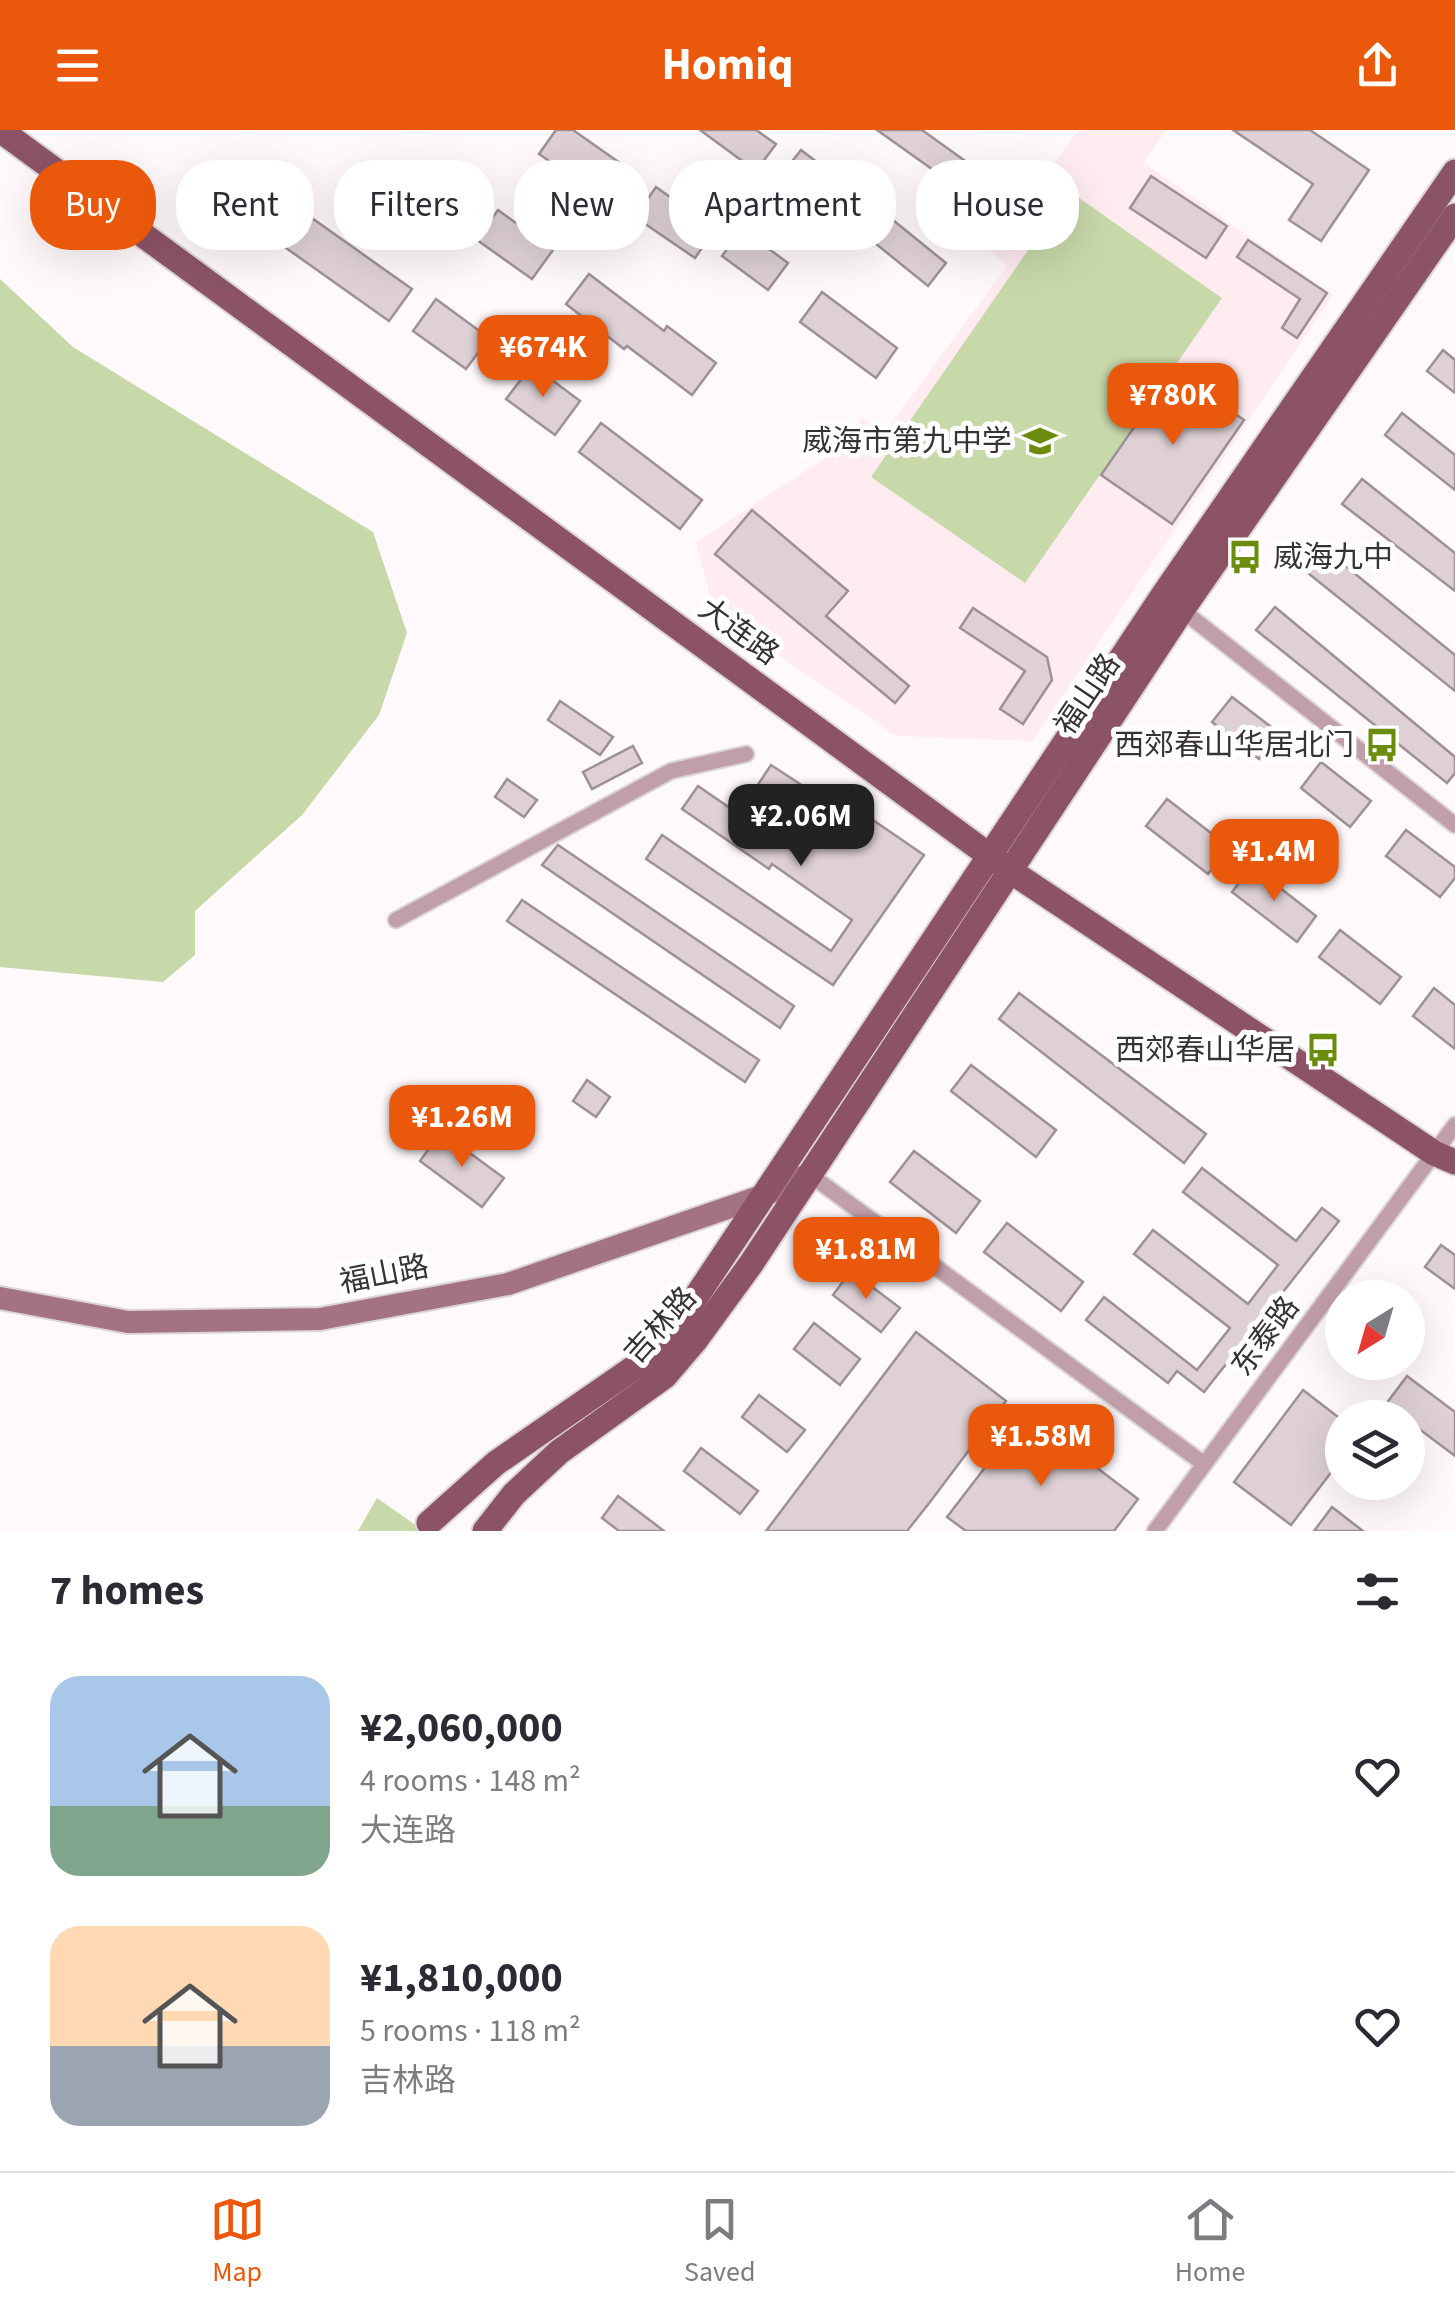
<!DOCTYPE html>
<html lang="en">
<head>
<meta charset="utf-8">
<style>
  body { margin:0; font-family:"Source Sans 3","Noto Sans SC",sans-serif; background:#f2f2f3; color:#2b2b33; height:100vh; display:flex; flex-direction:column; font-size:38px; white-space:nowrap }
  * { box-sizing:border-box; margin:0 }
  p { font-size:32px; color:#7c7c81 }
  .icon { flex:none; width:55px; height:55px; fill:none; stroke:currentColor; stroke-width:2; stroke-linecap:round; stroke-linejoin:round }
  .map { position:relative; height:1401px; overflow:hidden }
  .details { display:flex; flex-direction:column; background:#fff; flex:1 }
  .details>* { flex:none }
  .guide { position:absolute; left:30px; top:30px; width:1395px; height:90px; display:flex; gap:20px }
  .needle { width:65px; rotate:217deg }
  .buttons { position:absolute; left:1325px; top:1150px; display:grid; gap:20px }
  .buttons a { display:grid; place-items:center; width:100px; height:100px; border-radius:50%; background:#fff; box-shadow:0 10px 40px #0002; font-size:50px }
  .price { position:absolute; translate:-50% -85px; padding:0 22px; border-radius:20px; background:#ea580c; color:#fff; font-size:32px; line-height:65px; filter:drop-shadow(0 2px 5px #0008) }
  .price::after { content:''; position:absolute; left:50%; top:60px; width:30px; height:22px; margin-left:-15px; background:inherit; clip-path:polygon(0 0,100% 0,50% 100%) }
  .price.on { background:#222; color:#fff }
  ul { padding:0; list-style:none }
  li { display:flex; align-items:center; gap:30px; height:250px; padding:0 50px }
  li span { display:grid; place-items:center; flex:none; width:280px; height:200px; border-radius:30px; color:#555 }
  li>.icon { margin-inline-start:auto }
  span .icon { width:120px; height:120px; fill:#fffc; stroke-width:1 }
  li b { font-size:42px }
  h2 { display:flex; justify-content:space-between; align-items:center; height:120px; padding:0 50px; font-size:42px }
  .pill { padding:0 35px; border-radius:40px; background:#fff; box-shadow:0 10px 40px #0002; font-size:35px; line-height:90px }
  .pill.on { background:#ea580c; color:#fff }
  header { display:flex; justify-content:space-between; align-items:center; height:130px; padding:0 50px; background:#ea580c; color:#fff; font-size:45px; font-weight:700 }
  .tabs { display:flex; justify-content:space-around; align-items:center; height:140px; border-top:2px solid #e1e1e2; background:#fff; font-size:28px; color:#7c7c81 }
  .tabs a { display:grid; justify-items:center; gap:5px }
  .tabs .on { color:#ea580c }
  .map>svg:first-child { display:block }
  .built { fill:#ffecf1 }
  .green { fill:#c7d8a9 }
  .building { fill:#ded0d4; stroke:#9e9195; stroke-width:2.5 }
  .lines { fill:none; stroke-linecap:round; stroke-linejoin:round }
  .minor-casing { stroke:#dbd5d7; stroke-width:19 }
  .secondary-casing { stroke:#dbd5d7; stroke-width:26 }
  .primary-casing { stroke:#dbd5d7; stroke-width:29 }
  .minor { stroke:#c19faa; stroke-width:15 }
  .secondary { stroke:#a37382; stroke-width:22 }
  .primary { stroke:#8c5367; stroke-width:25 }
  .labels { text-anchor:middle; stroke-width:10; stroke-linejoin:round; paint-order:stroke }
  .poi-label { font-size:30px; fill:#373233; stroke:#fff; text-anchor:end }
  .street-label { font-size:30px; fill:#373233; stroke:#fff }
</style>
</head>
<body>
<header><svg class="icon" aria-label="menu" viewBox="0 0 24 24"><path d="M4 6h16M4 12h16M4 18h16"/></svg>Homiq<svg class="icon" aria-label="share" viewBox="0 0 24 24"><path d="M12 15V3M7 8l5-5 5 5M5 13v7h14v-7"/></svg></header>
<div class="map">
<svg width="1455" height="1401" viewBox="0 0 1455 1401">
  <rect width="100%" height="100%" fill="#fff9fb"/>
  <path class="built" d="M1079 0H1166L1144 33 1333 165 1032 611 896 606 714 481 696 412 841 318 862 288 884 304 1007 136 990 121Z"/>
  <g class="green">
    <path d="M1069 61 1222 168 1025 453 871 347Z"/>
    <path d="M0 149 73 217 373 402 407 503 379 585 302 685 195 781V825L163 852 0 837Z"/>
    <path d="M377 1368 424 1401H358Z"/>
  </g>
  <g class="building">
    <path d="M556 0H573L620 33 598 65 539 24Z"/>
    <path d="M700 0H756L776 14 756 41Z"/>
    <path d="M877 0H922L996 53 981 74Z"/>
    <path d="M1233 0H1310L1369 40 1321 111 1289 90 1313 54Z"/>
    <path d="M801 20 843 52 825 75 783 43Z"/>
    <path d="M1151 46 1227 96 1206 128 1130 78Z"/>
    <path d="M656 57 715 99 695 128 635 87Z"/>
    <path d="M498 80 553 120 532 149 477 110Z"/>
    <path d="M309 86 412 159 389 191 286 118Z"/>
    <path d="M888 86 946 133 928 156 870 109Z"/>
    <path d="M742 99 788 133 768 160 722 126Z"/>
    <path d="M1248 110 1327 163 1297 208 1282 198 1300 169 1237 127Z"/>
    <path d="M589 144 664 201 667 196 716 233 692 265 627 216 624 219 566 174Z"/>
    <path d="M822 162 897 218 876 248 800 192Z"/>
    <path d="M436 169 489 208 466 239 413 201Z"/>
    <path d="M1443 220 1455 230V263L1427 241Z"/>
    <path d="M532 235 580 271 555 305 506 269Z"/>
    <path d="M1173 241 1244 290 1172 394 1101 345Z"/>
    <path d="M1402 283 1455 325V360L1385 305Z"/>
    <path d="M601 293 702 370 680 399 579 322Z"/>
    <path d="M1362 349 1455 423V461L1342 374Z"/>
    <path d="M752 380 848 461 826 486 909 556 895 573 715 424Z"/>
    <path d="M1316 412 1455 525V561L1298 435Z"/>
    <path d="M1275 477 1455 627V643L1447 653 1256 500Z"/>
    <path d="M973 478 1047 527 1052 550 1023 594 1000 579 1025 541 960 498Z"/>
    <path d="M1232 567 1279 603 1259 629 1212 592Z"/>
    <path d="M560 571 613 607 600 625 548 590Z"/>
    <path d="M633 616 642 633 592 659 583 642Z"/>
    <path d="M1321 632 1371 671 1350 697 1301 658Z"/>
    <path d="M771 635 832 675 838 666 924 725 833 855 646 729 662 705 831 821 852 790 772 734 769 739 682 679 698 656 798 725 818 696 757 656Z"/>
    <path d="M507 649 537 670 524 687 495 667Z"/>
    <path d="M1167 669 1229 717 1208 744 1146 696Z"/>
    <path d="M1406 700 1455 737V748L1440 767 1386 726Z"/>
    <path d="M558 715 794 876 780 898 542 735Z"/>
    <path d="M1252 736 1316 786 1297 812 1232 762Z"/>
    <path d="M522 770 759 930 745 952 507 791Z"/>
    <path d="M1340 800 1401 847 1380 874 1319 827Z"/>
    <path d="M1434 858 1455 875V919L1413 886Z"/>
    <path d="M1019 863 1206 1004 1184 1033 999 889Z"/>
    <path d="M971 935 1056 1000 1036 1027 951 961Z"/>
    <path d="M587 950 610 967 596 987 573 971Z"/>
    <path d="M441 1002 504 1048 482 1077 420 1031Z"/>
    <path d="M914 1021 980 1071 956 1103 890 1052Z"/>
    <path d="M1202 1038 1296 1111 1322 1078 1339 1091 1204 1262 1177 1241 1168 1253 1086 1190 1104 1167 1197 1240 1230 1198 1134 1124 1153 1100 1248 1174 1278 1135 1183 1062Z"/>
    <path d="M1007 1093 1083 1152 1061 1181 984 1122Z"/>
    <path d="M1441 1115 1455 1125V1159L1425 1137Z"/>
    <path d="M851 1141 900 1178 881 1202 833 1165Z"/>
    <path d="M814 1193 860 1229 840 1255 794 1219Z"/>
    <path d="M916 1202 1006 1271 930 1372 907 1401H766Z"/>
    <path d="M1407 1246 1455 1282V1326L1386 1274Z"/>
    <path d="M1303 1260 1342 1290V1328L1291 1395 1234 1352Z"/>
    <path d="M759 1265 805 1300 787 1322 742 1287Z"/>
    <path d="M1026 1284 1138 1369 1114 1401H966L947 1387Z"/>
    <path d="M701 1318 758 1361 740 1384 684 1341Z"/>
    <path d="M618 1366 664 1401H619L602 1388Z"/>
    <path d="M1332 1377 1363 1401H1314Z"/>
  </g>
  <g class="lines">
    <g class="minor-casing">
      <g id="minor">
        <path d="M1178 477 1455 695"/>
        <path d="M396 790 671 641 746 624"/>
        <path d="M809 1044 1204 1334"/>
        <path d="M1155 1401 1455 995"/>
      </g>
    </g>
    <g class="secondary-casing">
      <path id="secondary" d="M0 1168 128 1192 320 1189 508 1154 765 1065 809 1044"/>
    </g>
    <g class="primary-casing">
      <g id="primary">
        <path d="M0 0 1009 740 1434 1023 1455 1032"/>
        <path d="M429 1393 496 1333 648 1228 676 1197 1164 464 1455 42"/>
        <path d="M485 1401 514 1364 559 1322 665 1246 694 1212 751 1134 1182 480 1455 86"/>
      </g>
    </g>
    <use href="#minor" class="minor"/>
    <use href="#secondary" class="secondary"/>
    <use href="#primary" class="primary"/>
  </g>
  <defs>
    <g id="school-bare" transform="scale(2.7)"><path d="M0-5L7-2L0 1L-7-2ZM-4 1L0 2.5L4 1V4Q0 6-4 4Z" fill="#6c8c0d" stroke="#fff" stroke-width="2.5" paint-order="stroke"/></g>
    <g id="bus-bare" transform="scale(2.7)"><path d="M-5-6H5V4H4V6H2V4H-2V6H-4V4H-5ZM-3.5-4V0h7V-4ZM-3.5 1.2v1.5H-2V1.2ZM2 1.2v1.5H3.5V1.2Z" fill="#6c8c0d" stroke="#fff" stroke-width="2.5" paint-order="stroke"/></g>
  </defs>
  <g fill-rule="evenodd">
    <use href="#school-bare" x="1040" y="311"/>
    <use href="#bus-bare" x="1245" y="427"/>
    <use href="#bus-bare" x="1382" y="615"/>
    <use href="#bus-bare" x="1323" y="920"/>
  </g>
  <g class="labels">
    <g class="poi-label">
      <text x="1012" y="321">威海市第九中学</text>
      <text x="1273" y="437" text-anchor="start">威海九中</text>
      <text x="1354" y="625">西郊春山华居北门</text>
      <text x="1295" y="930">西郊春山华居</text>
    </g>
    <g class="street-label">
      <text transform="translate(739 501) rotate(36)" y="10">大连路</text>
      <text transform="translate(1087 564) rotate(-56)" y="10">福山路</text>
      <text transform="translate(384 1144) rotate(-11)" y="10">福山路</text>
      <text transform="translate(660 1195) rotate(-48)" y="10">吉林路</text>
      <text transform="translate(1265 1206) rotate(-53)" y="10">东泰路</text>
    </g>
  </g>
</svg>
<div class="buttons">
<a><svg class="needle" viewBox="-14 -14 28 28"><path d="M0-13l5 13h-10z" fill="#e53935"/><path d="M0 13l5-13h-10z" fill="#7c7c81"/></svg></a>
<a><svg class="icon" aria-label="layers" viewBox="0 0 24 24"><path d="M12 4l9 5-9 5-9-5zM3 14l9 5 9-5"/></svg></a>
</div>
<b class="price" style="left:543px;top:270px">¥674K</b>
<b class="price" style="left:1173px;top:318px">¥780K</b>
<b class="price on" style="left:801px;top:739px">¥2.06M</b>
<b class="price" style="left:1274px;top:774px">¥1.4M</b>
<b class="price" style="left:462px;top:1040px">¥1.26M</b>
<b class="price" style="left:866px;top:1172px">¥1.81M</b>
<b class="price" style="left:1041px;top:1359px">¥1.58M</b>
<div class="guide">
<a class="pill on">Buy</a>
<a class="pill">Rent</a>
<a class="pill">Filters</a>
<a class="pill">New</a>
<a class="pill">Apartment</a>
<a class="pill">House</a>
</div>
</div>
<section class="details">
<h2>7 homes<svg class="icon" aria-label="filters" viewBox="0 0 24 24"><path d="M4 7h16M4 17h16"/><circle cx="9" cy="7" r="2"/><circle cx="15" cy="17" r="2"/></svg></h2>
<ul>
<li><span style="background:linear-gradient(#a9c7e8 65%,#7fa58c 0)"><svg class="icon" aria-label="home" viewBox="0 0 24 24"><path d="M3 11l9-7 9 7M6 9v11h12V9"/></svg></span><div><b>¥2,060,000</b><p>4 rooms · 148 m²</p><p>大连路</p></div><svg class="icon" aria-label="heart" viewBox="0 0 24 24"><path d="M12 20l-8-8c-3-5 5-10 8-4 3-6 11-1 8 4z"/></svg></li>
<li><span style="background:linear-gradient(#ffd9b3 60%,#9aa5b1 0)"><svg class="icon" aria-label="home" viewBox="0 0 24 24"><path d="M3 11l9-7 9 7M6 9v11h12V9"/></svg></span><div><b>¥1,810,000</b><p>5 rooms · 118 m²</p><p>吉林路</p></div><svg class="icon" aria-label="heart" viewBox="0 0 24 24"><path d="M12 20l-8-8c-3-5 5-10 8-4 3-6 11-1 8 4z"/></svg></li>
</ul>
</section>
<nav class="tabs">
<a class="on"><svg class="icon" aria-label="map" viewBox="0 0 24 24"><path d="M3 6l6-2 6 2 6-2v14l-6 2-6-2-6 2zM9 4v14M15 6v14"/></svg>Map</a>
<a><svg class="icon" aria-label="saved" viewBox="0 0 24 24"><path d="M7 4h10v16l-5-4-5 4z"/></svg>Saved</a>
<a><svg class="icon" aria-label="home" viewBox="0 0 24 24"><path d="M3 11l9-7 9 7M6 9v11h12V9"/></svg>Home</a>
</nav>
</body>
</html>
